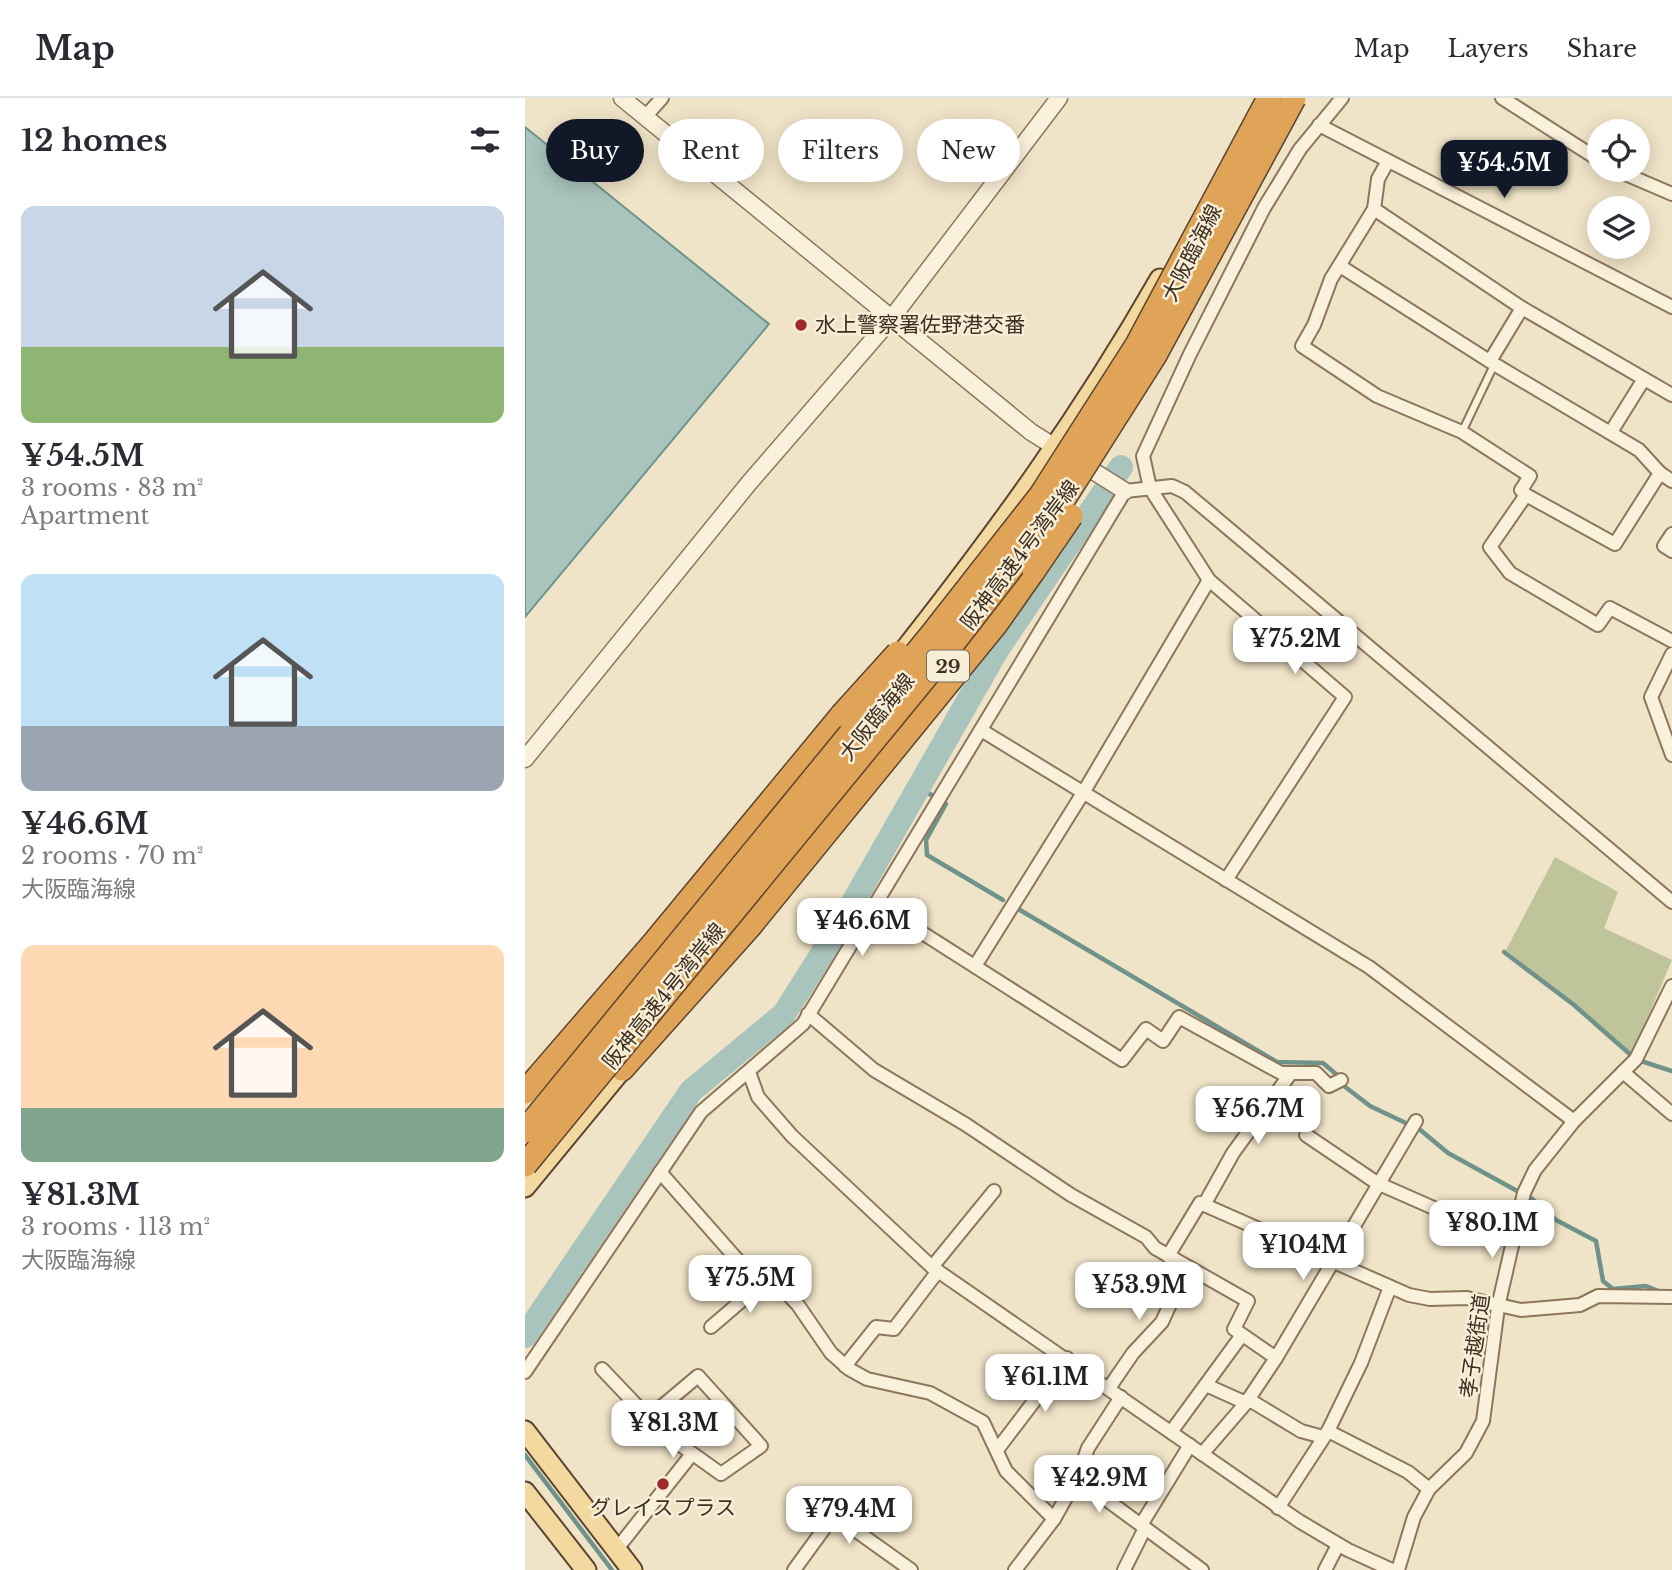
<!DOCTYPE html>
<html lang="en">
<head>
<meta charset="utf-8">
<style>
  body { margin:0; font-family:"Libre Baskerville","Noto Sans JP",serif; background:#f7f7f7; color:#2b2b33; height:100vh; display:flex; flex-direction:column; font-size:26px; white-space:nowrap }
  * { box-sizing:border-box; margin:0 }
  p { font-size:23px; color:#7c7c81 }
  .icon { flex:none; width:38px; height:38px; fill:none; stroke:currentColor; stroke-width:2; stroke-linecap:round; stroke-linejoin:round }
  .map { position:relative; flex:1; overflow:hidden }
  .details { display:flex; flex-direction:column; background:#fff; width:525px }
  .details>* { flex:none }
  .banner { position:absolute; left:21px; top:21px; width:665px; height:63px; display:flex; gap:14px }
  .buttons { position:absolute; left:1062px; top:21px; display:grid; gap:14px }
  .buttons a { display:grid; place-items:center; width:63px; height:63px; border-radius:50%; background:#fff; box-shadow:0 4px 18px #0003; font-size:35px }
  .price { position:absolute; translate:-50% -60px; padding:0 16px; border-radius:14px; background:#fff; color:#222; font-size:23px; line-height:46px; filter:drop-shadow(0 2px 4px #0008) }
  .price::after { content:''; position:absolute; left:50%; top:42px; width:21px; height:16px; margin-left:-10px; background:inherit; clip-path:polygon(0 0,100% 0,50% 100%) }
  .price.current { background:#111827; color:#fff }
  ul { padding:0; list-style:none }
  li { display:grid; align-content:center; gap:14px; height:371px; padding:0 21px }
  li span { display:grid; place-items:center; height:217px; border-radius:14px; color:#555 }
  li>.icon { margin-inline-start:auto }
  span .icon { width:126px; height:126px; fill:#fffc; stroke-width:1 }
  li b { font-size:30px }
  h2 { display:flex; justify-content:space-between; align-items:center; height:84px; padding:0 21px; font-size:30px }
  .chip { padding:0 24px; border-radius:32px; background:#fff; box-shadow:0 4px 18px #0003; font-size:24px; line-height:63px }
  .chip.current { background:#111827; color:#fff }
  header { display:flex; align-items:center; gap:42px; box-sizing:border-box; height:98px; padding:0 35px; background:#fff; border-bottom:2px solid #e1e1e2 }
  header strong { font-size:33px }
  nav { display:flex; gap:38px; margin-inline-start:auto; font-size:24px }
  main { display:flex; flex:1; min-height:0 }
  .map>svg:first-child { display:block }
  .cemetery { fill:#bfc49a }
  .water { fill:#a9c4bc; stroke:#6f938a; stroke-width:2 }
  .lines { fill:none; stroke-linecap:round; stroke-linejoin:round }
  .stream { stroke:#6f938a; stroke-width:4.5 }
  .river { stroke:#a9c4bc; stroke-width:24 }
  .service-casing { stroke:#8d765c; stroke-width:10 }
  .minor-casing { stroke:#8d765c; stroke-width:16 }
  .tertiary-casing { stroke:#8d765c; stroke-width:19 }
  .primary-casing { stroke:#5b4430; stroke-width:23 }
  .motorway-casing { stroke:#5b4430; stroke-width:26 }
  .service { stroke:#faf1dc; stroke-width:6 }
  .minor { stroke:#faf1dc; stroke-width:12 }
  .tertiary { stroke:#faf1dc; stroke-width:16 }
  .primary { stroke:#f3d9a0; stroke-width:19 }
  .motorway { stroke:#e0a458; stroke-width:23 }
  .motorway-bridge-casing { stroke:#5b4430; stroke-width:26; stroke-linecap:butt }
  .motorway-bridge { stroke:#e0a458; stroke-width:23 }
  .poi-dot { fill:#9e2a2b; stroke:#f7eed8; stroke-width:2.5 }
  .labels { text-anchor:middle; stroke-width:5; stroke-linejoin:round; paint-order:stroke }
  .shield { fill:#f7eed8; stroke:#756857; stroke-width:2 }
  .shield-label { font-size:19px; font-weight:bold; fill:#3d2e20 }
  .street-label { font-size:21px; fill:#3d2e20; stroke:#f7eed8 }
  .poi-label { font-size:21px; fill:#3d2e20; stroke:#f7eed8; text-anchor:start }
</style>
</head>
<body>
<header>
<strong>Map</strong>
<nav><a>Map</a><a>Layers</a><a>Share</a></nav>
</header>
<main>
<section class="details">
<h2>12 homes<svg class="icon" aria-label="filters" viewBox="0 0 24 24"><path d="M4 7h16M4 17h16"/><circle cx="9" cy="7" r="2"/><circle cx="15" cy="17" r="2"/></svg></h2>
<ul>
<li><span style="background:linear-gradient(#c9d6e8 65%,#8fb573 0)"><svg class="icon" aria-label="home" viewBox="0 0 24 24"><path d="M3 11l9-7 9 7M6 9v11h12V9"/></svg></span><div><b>¥54.5M</b><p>3 rooms · 83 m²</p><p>Apartment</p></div></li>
<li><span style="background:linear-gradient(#bfe0f5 70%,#9aa5b1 0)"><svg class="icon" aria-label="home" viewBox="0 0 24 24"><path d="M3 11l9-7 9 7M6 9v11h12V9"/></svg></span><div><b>¥46.6M</b><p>2 rooms · 70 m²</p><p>大阪臨海線</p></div></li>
<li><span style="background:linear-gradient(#ffd9b3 75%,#7fa58c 0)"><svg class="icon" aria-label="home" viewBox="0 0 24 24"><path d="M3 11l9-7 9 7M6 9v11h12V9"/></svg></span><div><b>¥81.3M</b><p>3 rooms · 113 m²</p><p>大阪臨海線</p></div></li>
</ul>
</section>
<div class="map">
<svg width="1147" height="1472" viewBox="0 0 1147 1472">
  <rect width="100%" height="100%" fill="#f0e4c8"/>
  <path class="cemetery" d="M1030 759 1093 794 1079 830 1147 862 1107 956 1056 911 981 852Z"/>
  <path class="water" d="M0 29 244 226 0 519Z"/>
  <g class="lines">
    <g class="stream">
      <path d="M394 689 408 698"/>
      <path d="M421 706 401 742 402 757 478 802"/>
      <path d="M495 812 752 964 798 965 812 977"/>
      <path d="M979 854 1049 907 1107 958"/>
      <path d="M1116 963 1147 973"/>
      <path d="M819 988 845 1008 885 1027"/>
      <path d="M893 1030 923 1055 994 1094"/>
      <path d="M1006 1100 1031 1122 1071 1143 1078 1183 1088 1191 1121 1188 1136 1194"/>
      <path d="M0 1357 87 1472"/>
    </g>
    <path class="river" d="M0 1238 166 993 259 916 314 829 472 552 596 369"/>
    <g class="service-casing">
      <path id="service" d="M937 334 969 267"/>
    </g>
    <g class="minor-casing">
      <g id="minor">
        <path d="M977 0 1074 62"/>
        <path d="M120 19 137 0"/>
        <path d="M794 27 1147 209"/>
        <path d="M863 63 853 81 849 111 806 181 789 227 777 248 852 298 937 334 1005 378 996 392 1001 397 965 449 985 475 1073 527 1085 510 1147 543"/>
        <path d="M1091 72 1147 96"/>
        <path d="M849 111 997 210 1147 297"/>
        <path d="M815 168 969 266 1114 352 1135 375 1090 446 1001 397"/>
        <path d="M965 263 997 210"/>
        <path d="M1086 334 1119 281"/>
        <path d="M1135 375 1147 383"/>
        <path d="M1147 436 1139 448 1147 453"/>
        <path d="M1147 556 1126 599 1147 657"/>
        <path d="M456 632 844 869 1049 1023"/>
        <path d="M701 782 820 599 684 482 625 390 618 358 665 256 739 110 775 51 817 0"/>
        <path d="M352 806 597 962 621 931 638 943 654 919 756 975H791L804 988 816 982"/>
        <path d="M450 868 558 695 684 482"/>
        <path d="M283 916 349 972 440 1026 546 1097 621 1139 630 1150 723 1203 709 1231 751 1260"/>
        <path d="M224 974 233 999 267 1038 407 1169 774 1423 823 1452 867 1472"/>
        <path d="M1098 974 1147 1016"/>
        <path d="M781 1037 852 1085 911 1111 989 1138"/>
        <path d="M135 1074 217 1167 256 1189 273 1207 306 1255 324 1271 342 1281 405 1295 458 1324 481 1373 529 1421"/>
        <path d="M679 1107 708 1055 766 975"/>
        <path d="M643 1158 675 1105 884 1197 905 1201 942 1200 996 1212 1055 1207 1073 1198 1147 1199"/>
        <path d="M407 1169 469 1093"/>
        <path d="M186 1229 243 1180"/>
        <path d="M320 1268 351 1229 369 1231 413 1173"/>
        <path d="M77 1271 136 1333 196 1376 236 1348 173 1278 123 1320"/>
        <path d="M0 1274 176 1014 278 926 600 393 647 388 660 394 1147 804"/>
        <path d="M681 1287 721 1305"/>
        <path d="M584 1290 608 1255 637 1224 662 1169"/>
        <path d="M723 1301 776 1333 798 1339"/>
        <path d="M803 1333 883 1374 904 1391"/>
        <path d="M646 1334 717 1237"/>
        <path d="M665 1347 616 1427 677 1472"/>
        <path d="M472 1352 542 1260"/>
        <path d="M677 1356 721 1305 751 1260 891 1023"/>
        <path d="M552 1380 616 1427"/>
        <path d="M753 1410 803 1333 836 1265 865 1189"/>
        <path d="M91 1452 167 1356"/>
        <path d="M269 1472 309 1417 386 1472"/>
        <path d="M490 1472 529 1421 552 1380 563 1350 596 1299"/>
        <path d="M599 1472 620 1430"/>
        <path d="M800 1472 813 1447"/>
        <path d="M873 1472 889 1419 904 1391 941 1355 958 1323 973 1209 999 1095 1010 1072 1049 1023 1111 961 1147 888"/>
      </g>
    </g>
    <g class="tertiary-casing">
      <g id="tertiary">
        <path d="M97 0 506 334 600 393"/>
        <path d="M0 661 224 385 366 221 534 0"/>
      </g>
    </g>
    <g class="primary-casing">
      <g id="primary">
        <path d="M374 559C471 436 557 318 635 181"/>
        <path d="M0 1014 56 948"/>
        <path d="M0 1089 107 959"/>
        <path d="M0 1333 107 1472"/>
        <path d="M0 1394 61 1472"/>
      </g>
    </g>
    <g class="motorway-casing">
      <g id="motorway">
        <path d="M97 971 225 828 471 526 509 472"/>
        <path d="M0 994 128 846 317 617"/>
      </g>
    </g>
    <use href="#service" class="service"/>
    <use href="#minor" class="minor"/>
    <use href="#tertiary" class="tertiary"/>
    <use href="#primary" class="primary"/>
    <use href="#motorway" class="motorway"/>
    <g class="motorway-bridge-casing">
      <g id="motorway-bridge">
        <path d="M509 472 546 418"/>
        <path d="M317 617 373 555"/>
        <path d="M0 1033 407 536 516 397 612 247 744 0"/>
        <path d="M0 1067 422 553 533 410 630 257 769 0"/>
      </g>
    </g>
    <use href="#motorway-bridge" class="motorway-bridge"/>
  </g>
  <g class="poi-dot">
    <circle cx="276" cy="227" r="7"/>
    <circle cx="138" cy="1386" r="7"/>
  </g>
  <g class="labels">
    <rect class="shield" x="402" y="552.5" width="42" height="31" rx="5"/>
    <g class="shield-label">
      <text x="423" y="575">29</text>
    </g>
    <g class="street-label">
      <text transform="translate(667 155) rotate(-63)" y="7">大阪臨海線</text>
      <text transform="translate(495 457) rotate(-53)" y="7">阪神高速4号湾岸線</text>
      <text transform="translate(352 619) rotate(-51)" y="7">大阪臨海線</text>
      <text transform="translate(139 898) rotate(-51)" y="7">阪神高速4号湾岸線</text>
      <text transform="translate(950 1248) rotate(-82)" y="7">孝子越街道</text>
    </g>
    <g class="poi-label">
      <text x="290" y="234">水上警察署佐野港交番</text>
      <text x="138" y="1417" text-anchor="middle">グレイスプラス</text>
    </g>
  </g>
</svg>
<div class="buttons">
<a><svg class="icon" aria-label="locate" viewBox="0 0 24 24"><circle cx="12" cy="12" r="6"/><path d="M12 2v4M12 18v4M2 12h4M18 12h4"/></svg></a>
<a><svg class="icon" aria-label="layers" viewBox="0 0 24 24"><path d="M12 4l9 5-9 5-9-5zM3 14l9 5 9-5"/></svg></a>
</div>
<b class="price current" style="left:979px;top:102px">¥54.5M</b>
<b class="price" style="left:770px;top:578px">¥75.2M</b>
<b class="price" style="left:337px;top:860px">¥46.6M</b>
<b class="price" style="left:733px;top:1048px">¥56.7M</b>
<b class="price" style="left:967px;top:1162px">¥80.1M</b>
<b class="price" style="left:778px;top:1184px">¥104M</b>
<b class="price" style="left:225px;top:1217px">¥75.5M</b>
<b class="price" style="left:614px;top:1224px">¥53.9M</b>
<b class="price" style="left:520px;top:1316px">¥61.1M</b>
<b class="price" style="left:148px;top:1362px">¥81.3M</b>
<b class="price" style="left:574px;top:1417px">¥42.9M</b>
<b class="price" style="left:324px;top:1448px">¥79.4M</b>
<div class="banner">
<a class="chip current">Buy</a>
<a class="chip">Rent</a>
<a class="chip">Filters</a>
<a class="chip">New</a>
</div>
</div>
</main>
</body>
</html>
